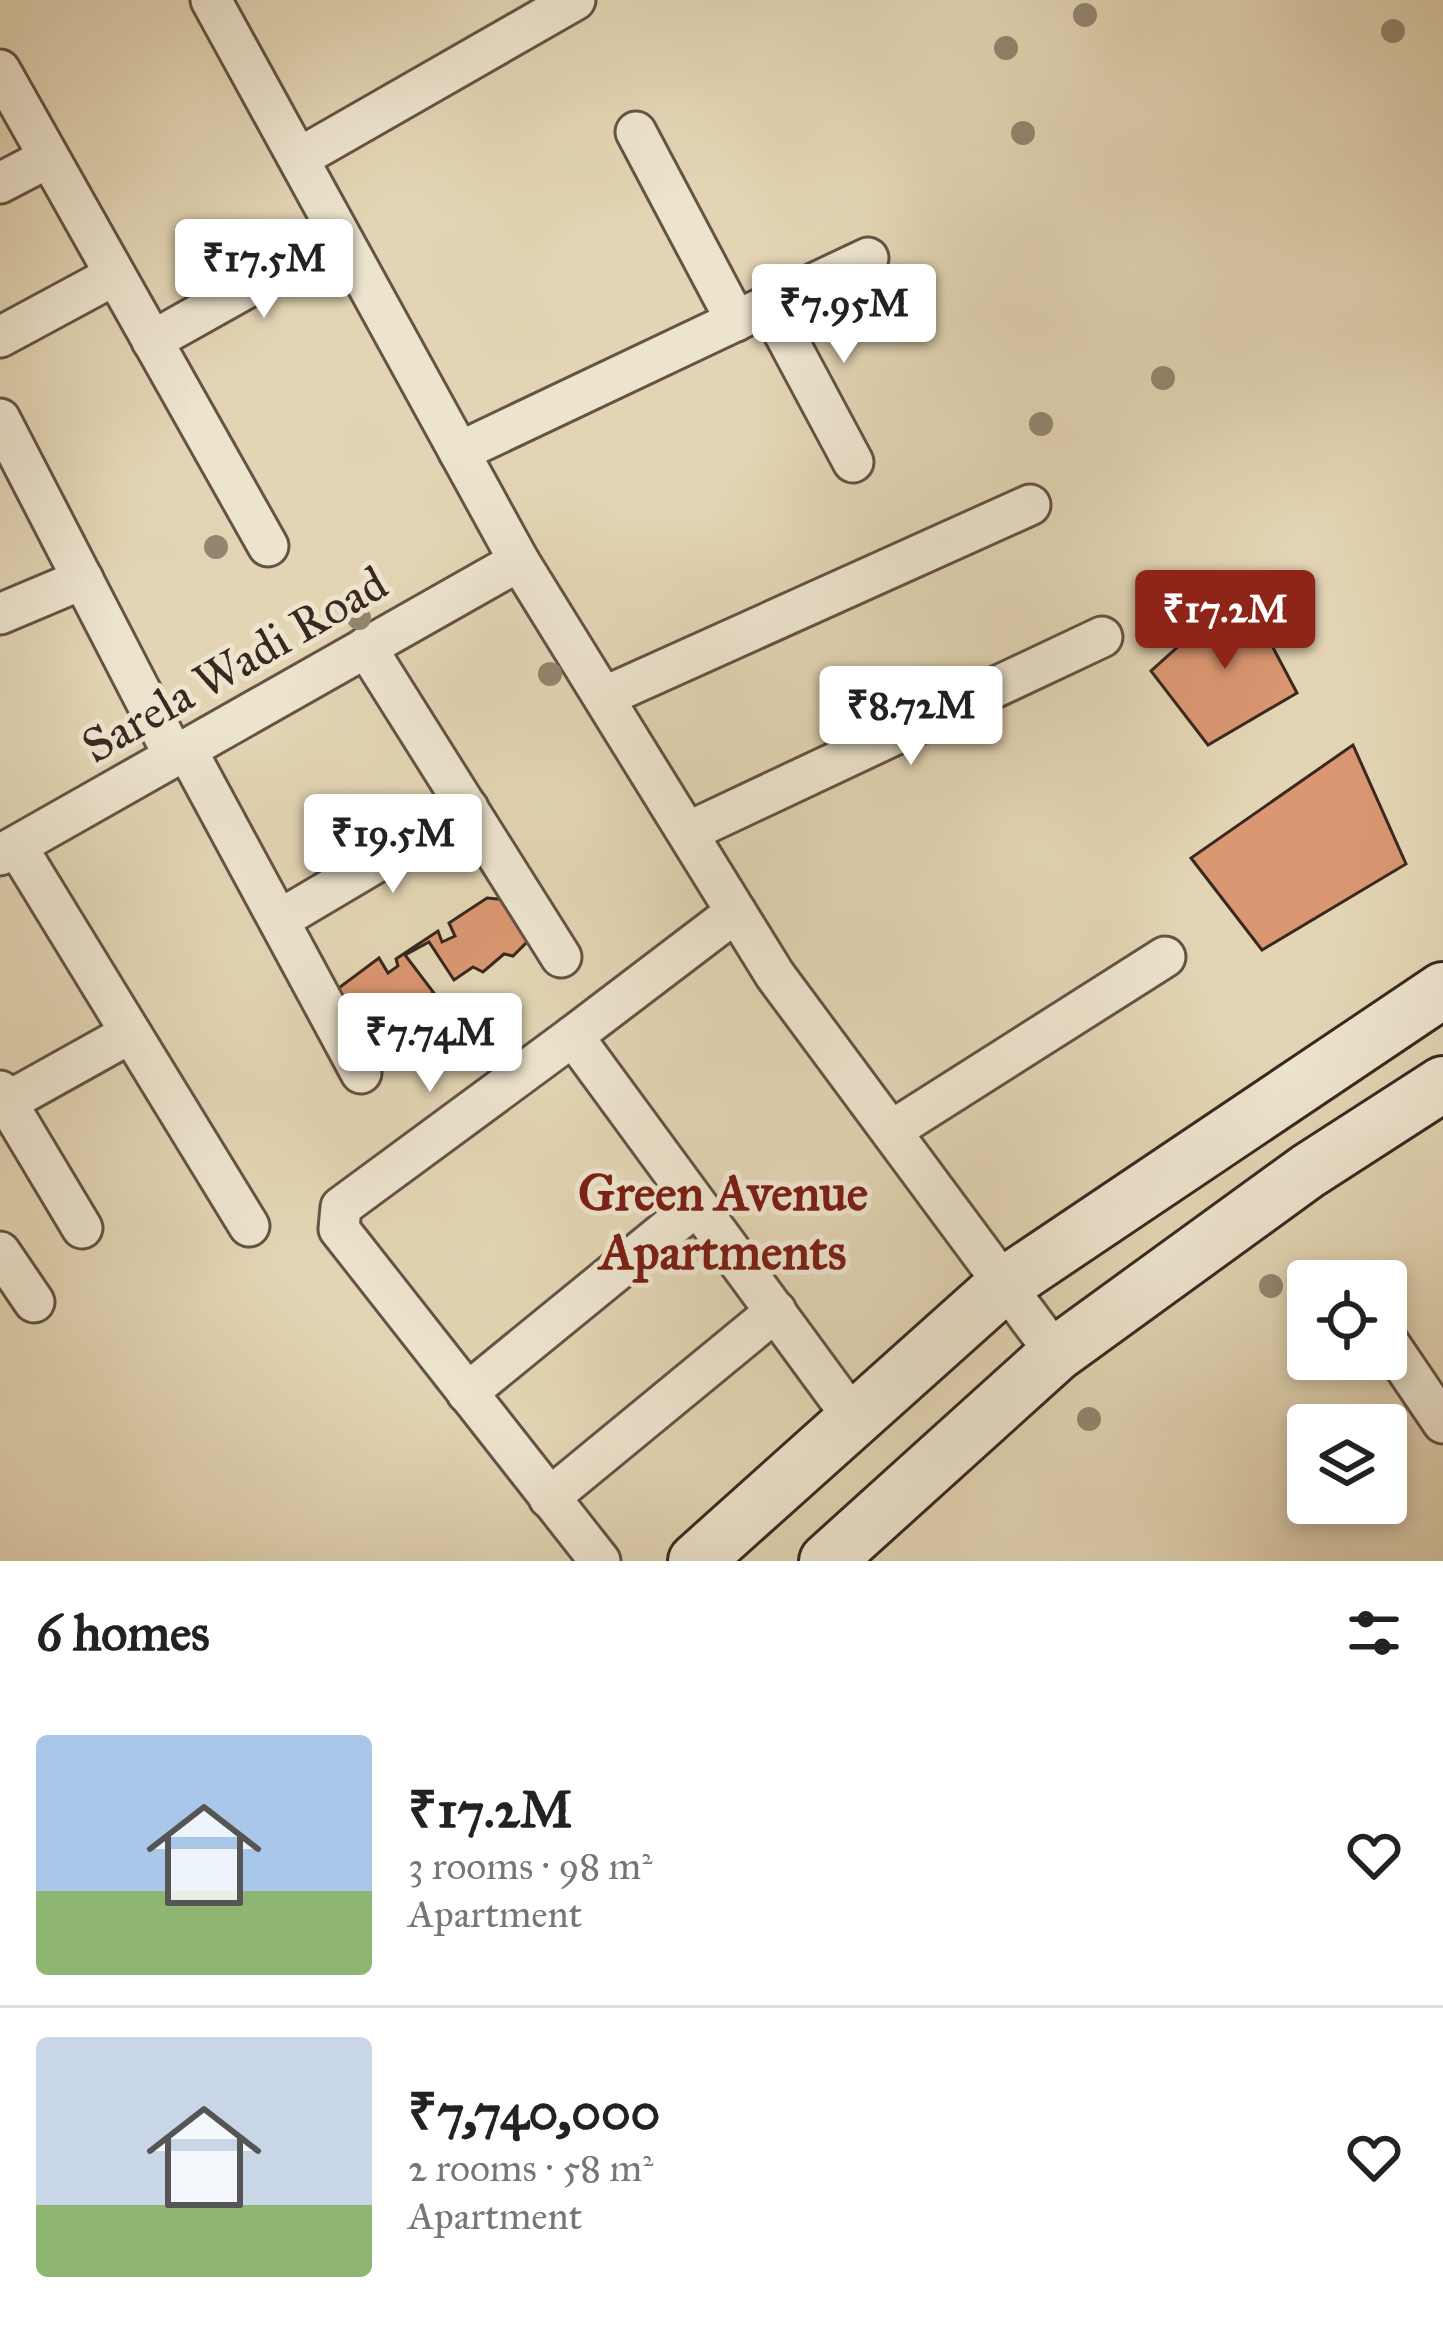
<!DOCTYPE html>
<html lang="en">
<head>
<meta charset="utf-8">
<style>
  body { margin:0; font-family:"IM FELL Great Primer",serif; background:#f6f6f6; color:#222; height:100vh; display:flex; flex-direction:column; font-size:45px; white-space:nowrap }
  * { box-sizing:border-box; margin:0 }
  p { font-size:39px; color:#767676 }
  .icon { flex:none; width:66px; height:66px; fill:none; stroke:currentColor; stroke-width:2; stroke-linecap:round; stroke-linejoin:round }
  .map { position:relative; height:1561px; overflow:hidden }
  .details { display:flex; flex-direction:column; background:#fff; flex:1 }
  .details>* { flex:none }
  .buttons { position:absolute; left:1287px; top:1260px; display:grid; gap:24px }
  .buttons a { display:grid; place-items:center; width:120px; height:120px; border-radius:12px; background:#fff; box-shadow:0 6px 18px #0003; font-size:60px }
  .price { position:absolute; translate:-50% -102px; padding:0 27px; border-radius:12px; background:#fff; color:#222; font-size:39px; line-height:78px; filter:drop-shadow(0 3px 6px #0008) }
  .price::after { content:''; position:absolute; left:50%; top:72px; width:36px; height:27px; margin-left:-18px; background:inherit; clip-path:polygon(0 0,100% 0,50% 100%) }
  .price.on { background:#8f2418; color:#fff }
  ul { padding:0; list-style:none }
  li { display:flex; align-items:center; gap:36px; height:300px; padding:0 36px }
  li+li { border-top:3px solid #e0e0e0 }
  li span { display:grid; place-items:center; flex:none; width:336px; height:240px; border-radius:12px; color:#555 }
  li>.icon { margin-inline-start:auto }
  span .icon { width:144px; height:144px; fill:#fffc; stroke-width:1 }
  li b { font-size:51px }
  h2 { display:flex; justify-content:space-between; align-items:center; height:144px; padding:0 36px; font-size:51px }
  .map>svg:first-child { display:block }
  .building { fill:#da9771; stroke:#392821; stroke-width:3 }
  .lines { fill:none; stroke-linecap:round; stroke-linejoin:round }
  .street-casing { stroke:#645346; stroke-width:45 }
  .secondary-casing { stroke:#392821; stroke-width:60 }
  .street { stroke:#ede4ce; stroke-width:39 }
  .secondary { stroke:#ede4ce; stroke-width:54 }
  .tree { fill:#93866f }
  .labels { text-anchor:middle; stroke-width:10; stroke-linejoin:round; paint-order:stroke }
  .street-label { font-size:48px; fill:#392821; stroke:#ede4ce }
  .neighbourhood-label { font-size:51px; font-weight:bold; fill:#7a1f14; stroke:#ede4ce }
</style>
</head>
<body>
<div class="map">
<svg width="1443" height="1561" viewBox="0 0 1443 1561">
  <rect width="100%" height="100%" fill="#e3d5b4"/>
  <filter id="stains"><feTurbulence type="fractalNoise" baseFrequency=".00167" numOctaves="4"/><feColorMatrix values="0 0 0 0 .2 0 0 0 0 .09 0 0 0 0 .02 0 0 0 .5 -.17"/></filter>
  <radialGradient id="worn" r=".72"><stop offset=".6" stop-color="#630" stop-opacity="0"/><stop offset="1" stop-color="#630" stop-opacity=".3"/></radialGradient>
  <g class="building">
    <path d="M1242 589 1297 693 1208 745 1151 671Z"/>
    <path d="M1353 745 1406 864 1262 950 1191 858Z"/>
    <path d="M487 898 507 900 532 937 513 956 504 954 483 972 473 967 454 980 429 942 405 955 434 993 415 1001 410 1013 391 1021 377 1037 360 1042 338 996 340 987 379 958 388 973 398 966 396 959 438 931 442 942 455 936 449 923Z"/>
  </g>
  <g class="lines">
    <g class="street-casing">
      <g id="street">
        <path d="M211 0 519 561 775 975 1056 1354"/>
        <path d="M0 70 268 546"/>
        <path d="M636 132 736 321"/>
        <path d="M299 158 575 0"/>
        <path d="M0 183 48 158"/>
        <path d="M769 305 853 462"/>
        <path d="M0 337 115 275"/>
        <path d="M152 341 339 236"/>
        <path d="M0 419 174 756"/>
        <path d="M459 452 868 258"/>
        <path d="M0 614 83 579"/>
        <path d="M366 647 561 957"/>
        <path d="M606 696 1030 505"/>
        <path d="M186 749 361 1073"/>
        <path d="M688 832 1102 637"/>
        <path d="M17 847 249 1226"/>
        <path d="M0 855 519 561"/>
        <path d="M279 920 468 808"/>
        <path d="M573 1036 736 912"/>
        <path d="M0 1091 82 1228"/>
        <path d="M7 1102 129 1034"/>
        <path d="M891 1131 1165 957"/>
        <path d="M0 1252 34 1302"/>
        <path d="M1386 1339 1443 1423"/>
        <path d="M467 1393 696 1206"/>
        <path d="M549 1498 776 1311"/>
        <path d="M600 1561 339 1229 341 1207 573 1036 854 1419"/>
      </g>
    </g>
    <g class="secondary-casing">
      <g id="secondary">
        <path d="M696 1561 1004 1285 1443 990"/>
        <path d="M827 1561 1056 1354 1308 1171 1443 1084"/>
      </g>
    </g>
    <use href="#street" class="street"/>
    <use href="#secondary" class="secondary"/>
  </g>
  <g class="tree">
    <circle cx="1085" cy="15" r="12"/>
    <circle cx="1393" cy="31" r="12"/>
    <circle cx="1006" cy="48" r="12"/>
    <circle cx="1023" cy="133" r="12"/>
    <circle cx="1163" cy="378" r="12"/>
    <circle cx="1041" cy="424" r="12"/>
    <circle cx="216" cy="547" r="12"/>
    <circle cx="359" cy="618" r="12"/>
    <circle cx="550" cy="674" r="12"/>
    <circle cx="1271" cy="1286" r="12"/>
    <circle cx="1089" cy="1419" r="12"/>
  </g>
  <g class="labels">
    <g class="street-label">
      <text transform="translate(234 664) rotate(-30)" y="17">Sarela Wadi Road</text>
    </g>
    <g class="neighbourhood-label">
      <text x="723" y="1210">Green Avenue<tspan x="723" dy="59">Apartments</tspan></text>
    </g>
  </g>
  <rect width="100%" height="100%" filter="url(#stains)"/>
  <rect width="100%" height="100%" fill="url(#worn)"/>
</svg>
<div class="buttons">
<a><svg class="icon" aria-label="locate" viewBox="0 0 24 24"><circle cx="12" cy="12" r="6"/><path d="M12 2v4M12 18v4M2 12h4M18 12h4"/></svg></a>
<a><svg class="icon" aria-label="layers" viewBox="0 0 24 24"><path d="M12 4l9 5-9 5-9-5zM3 14l9 5 9-5"/></svg></a>
</div>
<b class="price" style="left:264px;top:321px">₹17.5M</b>
<b class="price" style="left:844px;top:366px">₹7.95M</b>
<b class="price on" style="left:1225px;top:672px">₹17.2M</b>
<b class="price" style="left:911px;top:768px">₹8.72M</b>
<b class="price" style="left:393px;top:896px">₹19.5M</b>
<b class="price" style="left:430px;top:1095px">₹7.74M</b>
</div>
<section class="details">
<h2>6 homes<svg class="icon" aria-label="filters" viewBox="0 0 24 24"><path d="M4 7h16M4 17h16"/><circle cx="9" cy="7" r="2"/><circle cx="15" cy="17" r="2"/></svg></h2>
<ul>
<li><span style="background:linear-gradient(#a9c7e8 65%,#8fb573 0)"><svg class="icon" aria-label="home" viewBox="0 0 24 24"><path d="M3 11l9-7 9 7M6 9v11h12V9"/></svg></span><div><b>₹17.2M</b><p>3 rooms · 98 m²</p><p>Apartment</p></div><svg class="icon" aria-label="heart" viewBox="0 0 24 24"><path d="M12 20l-8-8c-3-5 5-10 8-4 3-6 11-1 8 4z"/></svg></li>
<li><span style="background:linear-gradient(#c9d6e8 70%,#8fb573 0)"><svg class="icon" aria-label="home" viewBox="0 0 24 24"><path d="M3 11l9-7 9 7M6 9v11h12V9"/></svg></span><div><b>₹7,740,000</b><p>2 rooms · 58 m²</p><p>Apartment</p></div><svg class="icon" aria-label="heart" viewBox="0 0 24 24"><path d="M12 20l-8-8c-3-5 5-10 8-4 3-6 11-1 8 4z"/></svg></li>
</ul>
</section>
</body>
</html>
